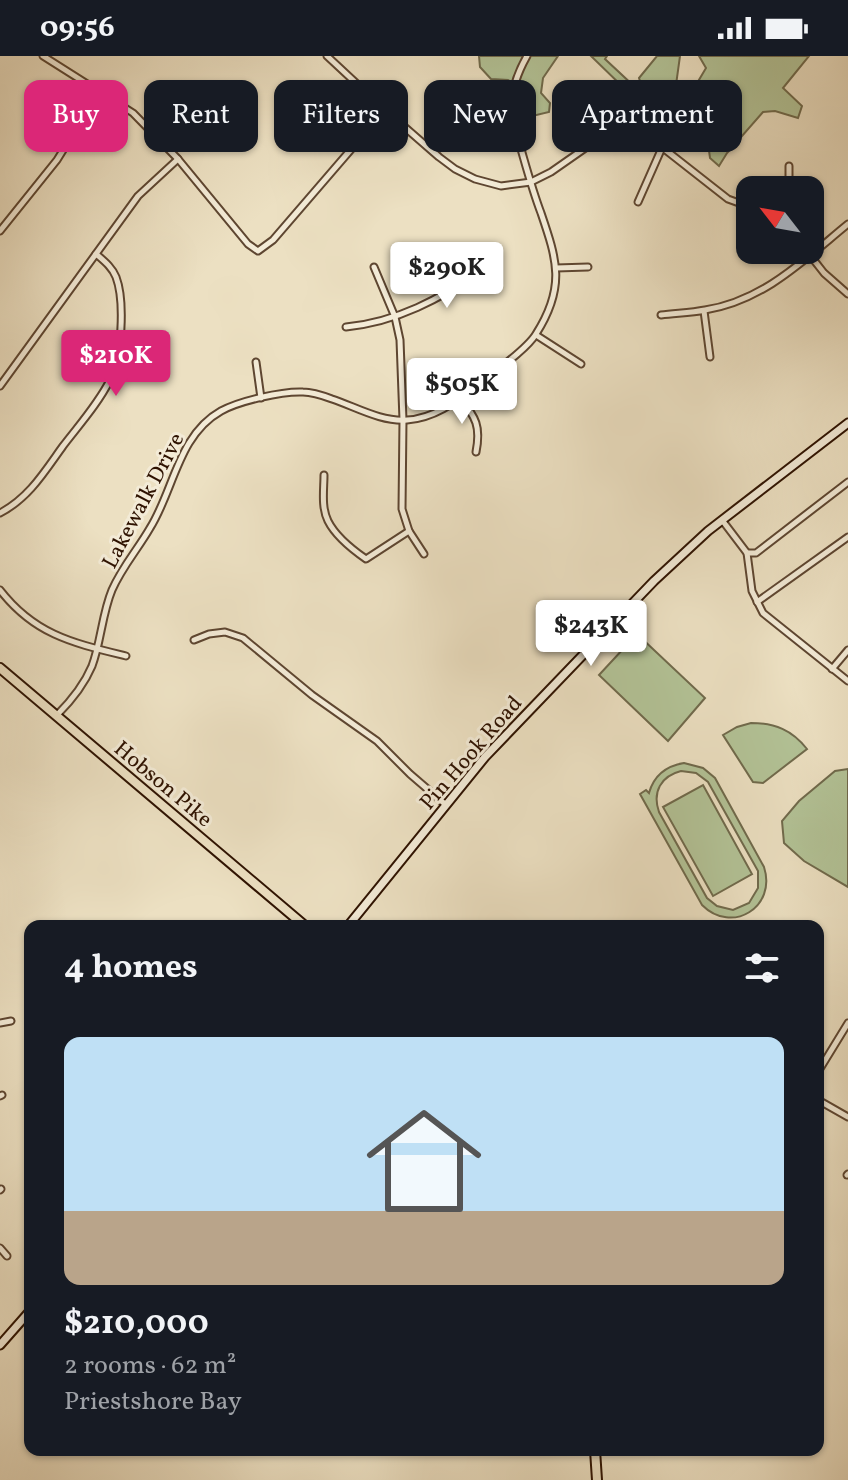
<!DOCTYPE html>
<html lang="en">
<head>
<meta charset="utf-8">
<style>
  body { margin:0; font-family:Vollkorn,serif; background:#20242c; color:#f1f3f6; height:100vh; display:flex; flex-direction:column; font-size:30px; white-space:nowrap }
  * { box-sizing:border-box; margin:0 }
  p { font-size:26px; color:#9ea1a6 }
  .icon { flex:none; width:44px; height:44px; fill:none; stroke:currentColor; stroke-width:2; stroke-linecap:round; stroke-linejoin:round }
  .map { position:relative; flex:1; overflow:hidden }
  .panel { position:absolute; left:24px; top:864px; width:800px; height:536px; display:flex; flex-direction:column; background:#171b24; border-radius:16px; box-shadow:0 2px 6px #0004 }
  .panel>* { flex:none }
  .guide { position:absolute; left:24px; top:24px; width:800px; height:72px; display:flex; gap:16px }
  .needle { width:52px; rotate:301deg }
  .controls { position:absolute; left:736px; top:120px; display:grid; gap:16px }
  .controls a { display:grid; place-items:center; width:88px; height:88px; border-radius:16px; background:#171b24; box-shadow:0 2px 6px #0004; font-size:40px }
  .price { position:absolute; translate:-50% -68px; padding:0 18px; border-radius:8px; background:#fff; color:#222; font-size:26px; line-height:52px; filter:drop-shadow(0 2px 4px #0008) }
  .price::after { content:''; position:absolute; left:50%; top:48px; width:24px; height:18px; margin-left:-12px; background:inherit; clip-path:polygon(0 0,100% 0,50% 100%) }
  .price.active { background:#db2777; color:#fff }
  ul { padding:0; list-style:none }
  li { display:grid; align-content:center; gap:16px; height:424px; padding:0 40px }
  li span { display:grid; place-items:center; height:248px; border-radius:16px; color:#555 }
  li>.icon { margin-inline-start:auto }
  span .icon { width:144px; height:144px; fill:#fffc; stroke-width:1 }
  li b { font-size:34px }
  h2 { display:flex; justify-content:space-between; align-items:center; height:96px; padding:0 40px; font-size:34px }
  .chip { padding:0 28px; border-radius:16px; background:#171b24; box-shadow:0 2px 6px #0004; font-size:28px; line-height:72px }
  .chip.active { background:#db2777; color:#fff }
  .status { display:flex; justify-content:space-between; align-items:center; height:56px; padding:0 40px; background:#171b24; direction:ltr }
  .status svg { height:22px; fill:currentColor }
  .map>svg:first-child { display:block }
  .green { fill:#b3c397; stroke:#706a4c; stroke-width:2; fill-rule:evenodd }
  .lines { fill:none; stroke-linecap:round; stroke-linejoin:round }
  .street-casing { stroke:#5e4631; stroke-width:9 }
  .secondary-casing { stroke:#2e1201; stroke-width:11 }
  .primary-casing { stroke:#2e1201; stroke-width:12 }
  .street { stroke:#f3ebd7; stroke-width:5 }
  .secondary { stroke:#f3ebd7; stroke-width:7 }
  .primary { stroke:#ece0c2; stroke-width:8 }
  .labels { text-anchor:middle; stroke-width:6; stroke-linejoin:round; paint-order:stroke }
  .street-label { font-size:22px; fill:#2e1201; stroke:#f3ebd7 }
</style>
</head>
<body>
<div class="status"><b>09:56</b><svg viewBox="0 0 49 12"><path d="M0 12V9h3v3zM5 12V6h3v6zM10 12V3h3v9zM15 12V0h3v12zM26 1h20v11H26zM47 4h2v5h-2z"/></svg></div>
<div class="map">
<svg width="848" height="1424" viewBox="0 0 848 1424">
  <rect width="100%" height="100%" fill="#ece0c2"/>
  <filter id="stains"><feTurbulence type="fractalNoise" baseFrequency=".0025" numOctaves="4"/><feColorMatrix values="0 0 0 0 .2 0 0 0 0 .09 0 0 0 0 .02 0 0 0 .5 -.17"/></filter>
  <radialGradient id="worn" r=".72"><stop offset=".6" stop-color="#630" stop-opacity="0"/><stop offset="1" stop-color="#630" stop-opacity=".3"/></radialGradient>
  <g class="green">
    <path d="M479 0H558L543 22 541 37 550 47 549 56 524 62 526 36 508 24 491 23 480 11Z"/>
    <path d="M591 0H607L605 3 636 32 637 57 631 58 626 34Z"/>
    <path d="M657 0H680L676 29 657 65 649 52 639 22Z"/>
    <path d="M699 0H809L783 32 802 50 798 62 775 55 763 56 727 97 719 110 710 102 707 80 712 60 700 46 693 34 706 12Z"/>
    <path d="M637 578 705 642 668 685 599 619Z"/>
    <path d="M751 667C775 667 792 674 807 693L763 727 753 726 723 679 737 671Z"/>
    <path d="M684 707 703 712 715 722 764 811C777 851 732 879 702 849L640 738 646 734 649 737C654 719 666 710 684 707ZM681 715 696 717 708 726 758 815V832L749 847 733 854 717 850 707 842 659 756C652 736 661 720 681 715Z"/>
    <path d="M848 713V831L804 805 784 787 782 765 799 745 835 715Z"/>
    <path d="M703 729 752 818 713 840 663 751Z"/>
  </g>
  <g class="lines">
    <g class="street-casing">
      <g id="street">
        <path d="M43 0 133 57 178 103 248 188 258 195 273 184 385 54"/>
        <path d="M327 0 385 54 439 101 455 113 475 123 501 130 531 126 551 116 594 86 619 83 644 84 663 92 728 143 750 151"/>
        <path d="M586 48 599 86"/>
        <path d="M785 134 789 124V110"/>
        <path d="M638 146 688 33"/>
        <path d="M0 175 57 104 99 36"/>
        <path d="M806 194 824 217 848 238"/>
        <path d="M374 211 395 261 400 284 403 364 402 453 409 475 424 498"/>
        <path d="M556 212 588 211"/>
        <path d="M704 255 710 301"/>
        <path d="M661 259C675 257 690 257 705 254 763 245 804 204 848 168"/>
        <path d="M346 271C397 266 440 243 482 214"/>
        <path d="M536 279 581 308"/>
        <path d="M256 306 261 342"/>
        <path d="M0 330 138 140 178 103"/>
        <path d="M460 342C476 361 481 371 476 396"/>
        <path d="M324 419C324 433 321 451 328 465 335 479 353 494 366 503L409 475"/>
        <path d="M0 457C29 442 45 415 63 390 79 369 98 348 110 324 122 302 125 245 116 221 112 211 104 205 96 198"/>
        <path d="M722 464 747 497 752 535 763 557 848 625"/>
        <path d="M747 497H756L848 426"/>
        <path d="M0 534C35 579 73 587 126 600"/>
        <path d="M757 546 848 481"/>
        <path d="M194 584 209 578 225 576 243 582 312 639 377 685 410 718 446 749"/>
        <path d="M832 613 848 594"/>
        <path d="M57 659C71 645 84 629 92 610 101 586 102 558 112 534 122 511 138 493 150 472 174 434 178 379 221 355 239 345 282 335 303 336 312 336 324 340 332 343 356 351 381 366 407 364 437 362 459 343 482 326 497 314 527 293 536 278 566 231 557 204 541 157 533 136 527 114 521 93 517 80 512 66 512 52 511 33 518 16 527 0"/>
        <path d="M0 967 11 965"/>
        <path d="M818 1016 848 967"/>
        <path d="M0 1040 2 1039"/>
        <path d="M818 1044 848 1061"/>
        <path d="M847 1119 848 1118"/>
        <path d="M0 1134 1 1133"/>
        <path d="M0 1192 7 1200"/>
      </g>
    </g>
    <g class="secondary-casing">
      <g id="secondary">
        <path d="M348 870 485 701 654 525 708 475 848 367"/>
        <path d="M0 1289 30 1255"/>
      </g>
    </g>
    <g class="primary-casing">
      <g id="primary">
        <path d="M0 612 305 870"/>
        <path d="M595 1394 597 1424"/>
      </g>
    </g>
    <use href="#street" class="street"/>
    <use href="#secondary" class="secondary"/>
    <use href="#primary" class="primary"/>
  </g>
  <g class="labels">
    <g class="street-label">
      <text transform="translate(142 444) rotate(-62)" y="8">Lakewalk Drive</text>
      <text transform="translate(470 696) rotate(-49)" y="8">Pin Hook Road</text>
      <text transform="translate(164 727) rotate(40)" y="8">Hobson Pike</text>
    </g>
  </g>
  <rect width="100%" height="100%" filter="url(#stains)"/>
  <rect width="100%" height="100%" fill="url(#worn)"/>
</svg>
<div class="controls">
<a><svg class="needle" viewBox="-14 -14 28 28"><path d="M0-13l5 13h-10z" fill="#e53935"/><path d="M0 13l5-13h-10z" fill="#9ea1a6"/></svg></a>
</div>
<b class="price" style="left:447px;top:254px">$290K</b>
<b class="price active" style="left:116px;top:342px">$210K</b>
<b class="price" style="left:462px;top:370px">$505K</b>
<b class="price" style="left:591px;top:612px">$243K</b>
<div class="guide">
<a class="chip active">Buy</a>
<a class="chip">Rent</a>
<a class="chip">Filters</a>
<a class="chip">New</a>
<a class="chip">Apartment</a>
</div>
<section class="panel">
<h2>4 homes<svg class="icon" aria-label="filters" viewBox="0 0 24 24"><path d="M4 7h16M4 17h16"/><circle cx="9" cy="7" r="2"/><circle cx="15" cy="17" r="2"/></svg></h2>
<ul>
<li><span style="background:linear-gradient(#bfe0f5 70%,#b9a48a 0)"><svg class="icon" aria-label="home" viewBox="0 0 24 24"><path d="M3 11l9-7 9 7M6 9v11h12V9"/></svg></span><div><b>$210,000</b><p>2 rooms · 62 m²</p><p>Priestshore Bay</p></div></li>
</ul>
</section>
</div>
</body>
</html>
